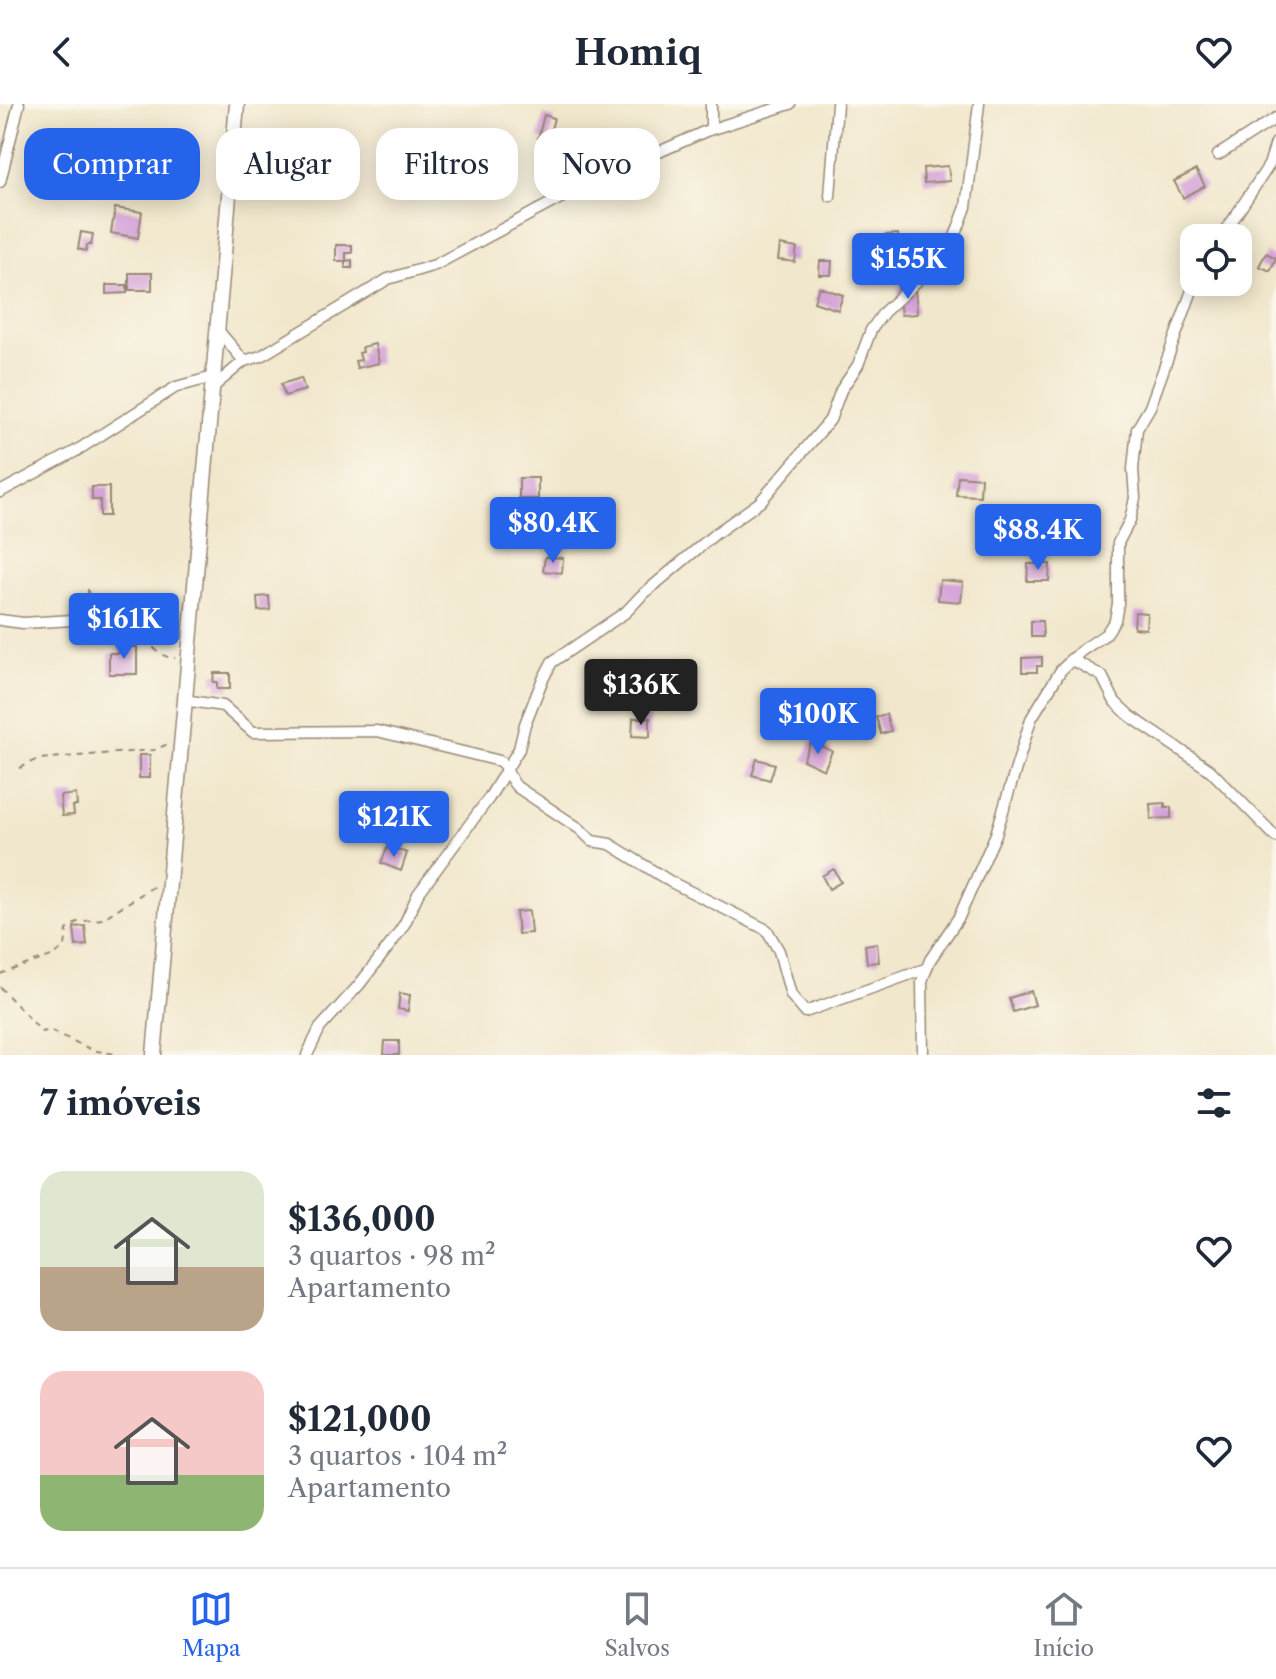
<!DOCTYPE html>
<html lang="pt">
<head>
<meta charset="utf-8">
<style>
  body { margin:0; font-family:"Libre Caslon Text",serif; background:#f2f2f3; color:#1f2937; height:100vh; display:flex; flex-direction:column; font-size:30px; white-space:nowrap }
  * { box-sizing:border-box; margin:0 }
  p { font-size:26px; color:#747a83 }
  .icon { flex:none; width:44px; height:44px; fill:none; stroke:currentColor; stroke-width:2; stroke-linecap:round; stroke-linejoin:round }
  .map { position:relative; height:951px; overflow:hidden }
  .side { display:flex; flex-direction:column; background:#fff; flex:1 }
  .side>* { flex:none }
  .guide { position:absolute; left:24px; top:24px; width:800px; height:72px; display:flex; gap:16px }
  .controls { position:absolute; left:1180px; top:120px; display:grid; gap:16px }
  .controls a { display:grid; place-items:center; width:72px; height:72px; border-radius:16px; background:#fff; box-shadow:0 4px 20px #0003; font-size:40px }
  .price { position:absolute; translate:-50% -68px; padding:0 18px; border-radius:8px; background:#2563eb; color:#fff; font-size:26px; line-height:52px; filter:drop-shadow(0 2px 4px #0008) }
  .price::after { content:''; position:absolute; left:50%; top:48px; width:24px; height:18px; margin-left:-12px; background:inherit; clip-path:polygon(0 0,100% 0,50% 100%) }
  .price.selected { background:#222; color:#fff }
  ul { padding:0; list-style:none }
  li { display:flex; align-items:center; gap:24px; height:200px; padding:0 40px }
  li span { display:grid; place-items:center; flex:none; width:224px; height:160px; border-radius:24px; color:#555 }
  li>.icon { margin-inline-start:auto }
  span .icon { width:96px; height:96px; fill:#fffc; stroke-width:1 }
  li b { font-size:34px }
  h2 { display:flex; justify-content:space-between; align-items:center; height:96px; padding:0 40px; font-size:34px }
  .tag { padding:0 28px; border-radius:24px; background:#fff; box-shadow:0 4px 20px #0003; font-size:28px; line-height:72px }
  .tag.selected { background:#2563eb; color:#fff }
  header { display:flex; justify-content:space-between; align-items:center; height:104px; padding:0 40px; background:#fff; font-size:36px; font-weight:700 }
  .dock { display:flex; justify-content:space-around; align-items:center; height:112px; border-top:2px solid #e0e1e3; background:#fff; font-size:22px; color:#747a83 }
  .dock a { display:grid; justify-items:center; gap:4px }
  .dock .selected { color:#2563eb }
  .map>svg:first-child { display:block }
  .building { fill:#d6a3d8 }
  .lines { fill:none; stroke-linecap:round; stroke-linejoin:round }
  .street-casing { stroke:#968875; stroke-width:13 }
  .secondary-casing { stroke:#968875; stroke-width:17 }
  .path { stroke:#968875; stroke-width:2; stroke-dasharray:6 6; stroke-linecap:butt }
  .street { stroke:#fff; stroke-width:10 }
  .secondary { stroke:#fff; stroke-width:14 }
</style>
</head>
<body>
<header><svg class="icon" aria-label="back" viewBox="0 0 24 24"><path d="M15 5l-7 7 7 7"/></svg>Homiq<svg class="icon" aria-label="heart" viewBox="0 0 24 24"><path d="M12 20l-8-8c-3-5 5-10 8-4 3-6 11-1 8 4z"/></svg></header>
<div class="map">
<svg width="1276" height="951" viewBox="0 0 1276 951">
  <rect width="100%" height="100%" fill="#fbf7ec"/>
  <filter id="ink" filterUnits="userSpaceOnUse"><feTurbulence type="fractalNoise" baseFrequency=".0125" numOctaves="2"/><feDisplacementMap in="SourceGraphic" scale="16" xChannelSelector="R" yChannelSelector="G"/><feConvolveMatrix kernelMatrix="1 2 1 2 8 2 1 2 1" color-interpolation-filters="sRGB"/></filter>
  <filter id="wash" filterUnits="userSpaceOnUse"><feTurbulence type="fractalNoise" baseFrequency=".006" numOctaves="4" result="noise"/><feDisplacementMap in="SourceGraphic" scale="32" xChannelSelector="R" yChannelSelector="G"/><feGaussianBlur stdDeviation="1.8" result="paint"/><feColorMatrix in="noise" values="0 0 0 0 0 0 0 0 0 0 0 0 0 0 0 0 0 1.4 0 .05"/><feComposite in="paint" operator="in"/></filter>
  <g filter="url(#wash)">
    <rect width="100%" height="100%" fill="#f1e7cc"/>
    <g id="blocks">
      <g class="building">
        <path d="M544 11 554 14 548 37 538 34Z"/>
        <path d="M80 49 120 50 119 71 79 69Z"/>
        <path d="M948 62 950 77 924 79 923 64Z"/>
        <path d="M1196 66 1205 82 1183 94 1174 77Z"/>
        <path d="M115 104 142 108 138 134 111 129Z"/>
        <path d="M81 128 93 130 91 141H87L86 147 78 145Z"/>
        <path d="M898 130 901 158 887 160 885 131Z"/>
        <path d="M336 141H352V149H346V157L352 156V164H345V157H336Z"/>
        <path d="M780 141 797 144 795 158 778 156Z"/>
        <path d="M1266 149 1276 154 1270 167 1259 162Z"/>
        <path d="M820 157H832L831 171H819Z"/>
        <rect x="129" y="169" width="23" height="17"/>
        <path d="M106 181H127V189L106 190Z"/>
        <path d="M819 183 843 191 838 206 814 198Z"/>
        <path d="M915 183 917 210 901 211 898 184Z"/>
        <path d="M375 240 379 259 357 264 355 257 361 256 359 249 363 248 362 243Z"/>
        <path d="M301 274 305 286 285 292 281 280Z"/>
        <path d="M958 372 981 374 980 392 956 391Z"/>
        <rect x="519" y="374" width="19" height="21"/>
        <path d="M92 383H109V412H100V396H92Z"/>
        <path d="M545 453 563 454 562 469 543 467Z"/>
        <path d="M1028 460H1050L1049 477H1027Z"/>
        <path d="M940 476 963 478 961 498 938 496Z"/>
        <path d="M269 492 270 506 258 507 257 493Z"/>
        <path d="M1135 508 1147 509 1146 525 1134 524Z"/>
        <path d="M1031 517H1042L1043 533H1031Z"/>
        <path d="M119 542 137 543V570H109V549H119Z"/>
        <path d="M1042 553V562H1037V568H1022V554Z"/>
        <path d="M214 569H230V585H217V578H213Z"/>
        <path d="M886 610 891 627 881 630 876 613Z"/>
        <path d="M633 614H650V633L632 632Z"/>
        <path d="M811 638 832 647 824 666 803 656Z"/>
        <rect x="139" y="651" width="11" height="23"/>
        <path d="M757 655 775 660 770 676 752 671Z"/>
        <path d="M76 690 77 702H73L74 711 62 712 60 692Z"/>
        <path d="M1165 699V703H1171V714L1151 715 1150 700Z"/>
        <path d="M387 744 394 747 395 744 407 749 401 767 381 759Z"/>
        <path d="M834 765 841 778 829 785 822 772Z"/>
        <path d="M529 807 531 829 518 830 516 808Z"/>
        <path d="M85 822 87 841 76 842 74 823Z"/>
        <path d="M877 839 879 858 867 859 865 841Z"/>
        <path d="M1031 887 1035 901 1013 908 1009 894Z"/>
        <path d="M400 889 410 891 408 907 398 905Z"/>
        <path d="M385 937H399V951H384Z"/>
      </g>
    </g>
  </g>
  <g filter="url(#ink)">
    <use href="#blocks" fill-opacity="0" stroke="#968875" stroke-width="2"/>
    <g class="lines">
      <g class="street-casing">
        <g id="street">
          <path d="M711 25V0"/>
          <path d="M1218 51 1276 14"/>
          <path d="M0 78 19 0"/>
          <path d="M830 92 837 0"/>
          <path d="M1221 134 1269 61 1276 39"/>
          <path d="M217 225 244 257"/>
          <path d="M212 284 244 257 261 252 388 175 435 161 585 81 706 27 790 0"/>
          <path d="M0 388 76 347 176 283 213 273"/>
          <path d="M0 516 23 519 107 514"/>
          <path d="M1071 555 1102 572 1115 598 1130 612 1210 666 1276 733"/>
          <path d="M184 596 223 602 253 628 377 627 500 657C508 664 509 675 517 683L580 725 592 737 610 740 671 778 767 826 779 847 791 891 805 908 925 865"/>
          <path d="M307 951 320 924 359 881 393 837 405 819 418 790 489 694 519 645 525 620 542 577 552 558 626 508 641 492 715 430 760 398 830 316 841 286 858 261 871 226 884 208 950 146 966 103 979 0"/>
          <path d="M923 951 922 877 930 856 959 813 996 730 1031 615 1061 566 1081 547 1106 530 1115 516 1118 500V439L1130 416 1135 394 1133 365 1137 325 1150 303 1195 178"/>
        </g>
      </g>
      <g class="secondary-casing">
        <path id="secondary" d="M154 951 237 0"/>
      </g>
      <g class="path">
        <path d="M88 485 89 502"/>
        <path d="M111 523C123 525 133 527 143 534 155 543 158 553 175 554"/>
        <path d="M20 664 38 655 154 646 168 640"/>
        <path d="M0 870 54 851 65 842 67 826 77 818 102 815 156 781"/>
        <path d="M0 883 42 928 50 926 92 946 120 951"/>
      </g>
      <use href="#street" class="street"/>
      <use href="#secondary" class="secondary"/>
    </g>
  </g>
</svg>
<div class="controls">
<a><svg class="icon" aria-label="locate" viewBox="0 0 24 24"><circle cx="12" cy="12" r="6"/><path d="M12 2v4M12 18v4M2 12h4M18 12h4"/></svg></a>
</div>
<b class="price" style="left:908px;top:197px">$155K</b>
<b class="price" style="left:553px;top:461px">$80.4K</b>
<b class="price" style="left:1038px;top:468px">$88.4K</b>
<b class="price" style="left:124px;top:557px">$161K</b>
<b class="price selected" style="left:641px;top:623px">$136K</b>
<b class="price" style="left:818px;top:652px">$100K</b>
<b class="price" style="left:394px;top:755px">$121K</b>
<div class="guide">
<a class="tag selected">Comprar</a>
<a class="tag">Alugar</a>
<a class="tag">Filtros</a>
<a class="tag">Novo</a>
</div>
</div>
<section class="side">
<h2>7 imóveis<svg class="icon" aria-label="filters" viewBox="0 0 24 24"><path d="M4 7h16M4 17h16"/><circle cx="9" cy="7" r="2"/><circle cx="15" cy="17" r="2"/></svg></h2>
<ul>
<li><span style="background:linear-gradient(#dfe7d0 60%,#b9a48a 0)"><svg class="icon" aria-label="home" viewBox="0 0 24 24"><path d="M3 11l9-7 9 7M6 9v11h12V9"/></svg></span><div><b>$136,000</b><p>3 quartos · 98 m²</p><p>Apartamento</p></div><svg class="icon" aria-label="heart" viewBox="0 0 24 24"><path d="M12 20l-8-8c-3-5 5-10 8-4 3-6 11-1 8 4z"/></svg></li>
<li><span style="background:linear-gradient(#f6c9c9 65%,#8fb573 0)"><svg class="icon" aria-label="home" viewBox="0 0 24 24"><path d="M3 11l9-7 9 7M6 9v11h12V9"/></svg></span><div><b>$121,000</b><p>3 quartos · 104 m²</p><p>Apartamento</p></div><svg class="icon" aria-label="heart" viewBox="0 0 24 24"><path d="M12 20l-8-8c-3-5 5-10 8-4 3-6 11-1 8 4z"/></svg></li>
</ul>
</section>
<nav class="dock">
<a class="selected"><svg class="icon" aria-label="map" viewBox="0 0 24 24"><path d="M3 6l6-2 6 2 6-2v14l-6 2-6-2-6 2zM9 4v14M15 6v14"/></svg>Mapa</a>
<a><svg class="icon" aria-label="saved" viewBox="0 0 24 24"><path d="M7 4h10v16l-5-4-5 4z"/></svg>Salvos</a>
<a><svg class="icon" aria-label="home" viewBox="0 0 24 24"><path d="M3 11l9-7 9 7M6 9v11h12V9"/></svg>Início</a>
</nav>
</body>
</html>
